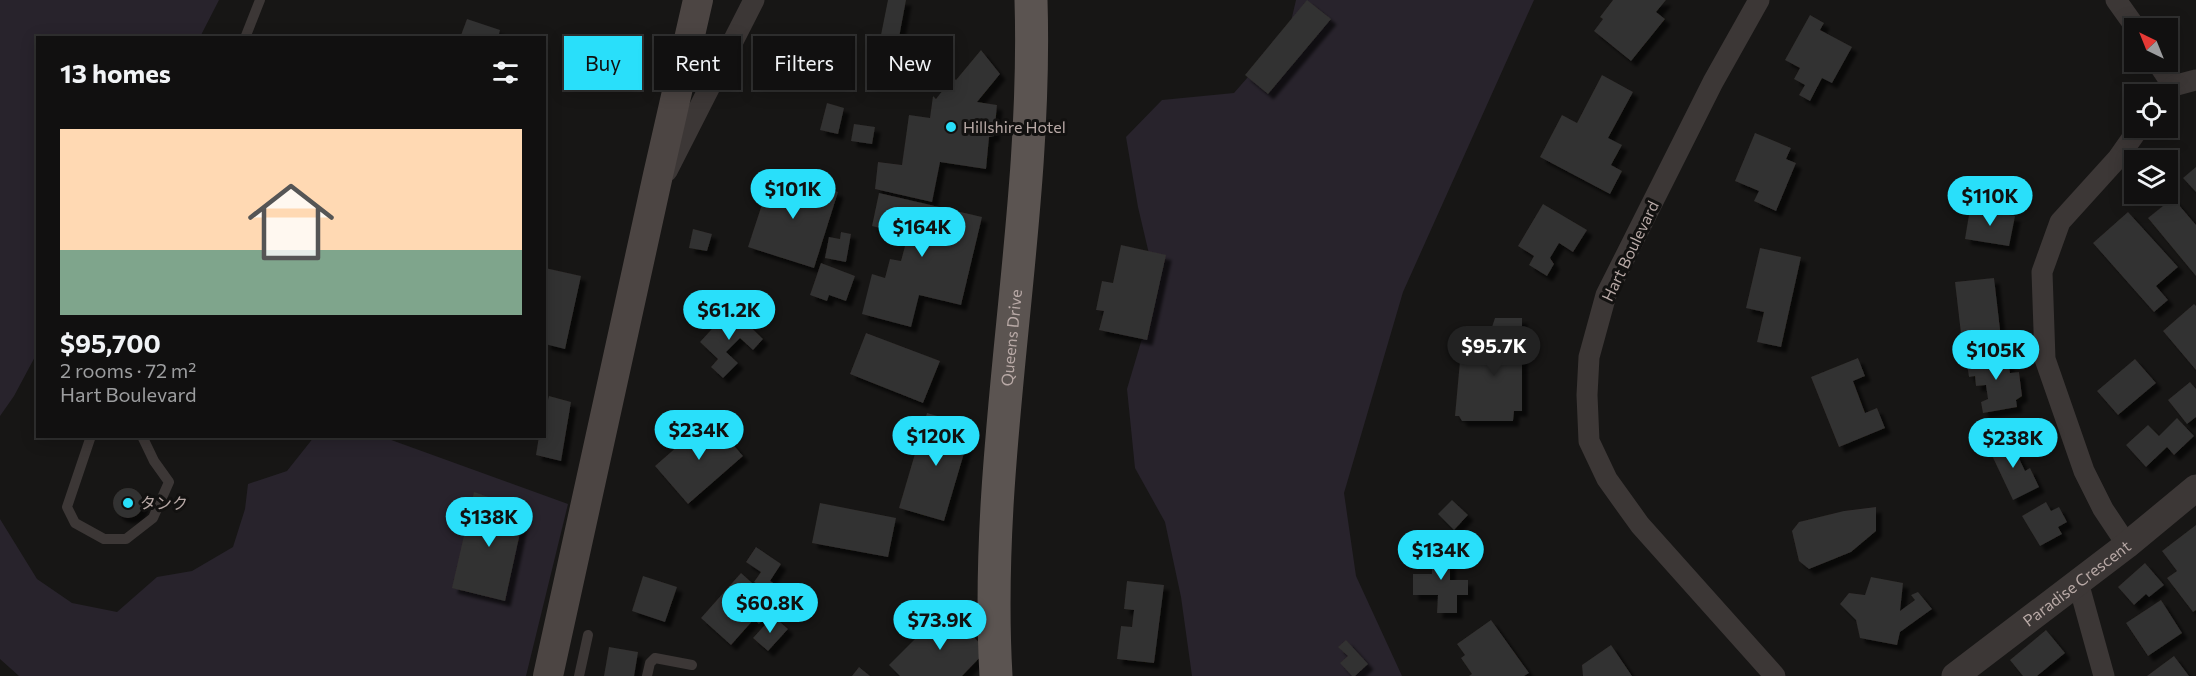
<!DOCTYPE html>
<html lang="en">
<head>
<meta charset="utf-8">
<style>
  body { margin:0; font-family:Commissioner,"Noto Sans JP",sans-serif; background:#1e1e1e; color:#f1f3f6; height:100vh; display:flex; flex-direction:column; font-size:22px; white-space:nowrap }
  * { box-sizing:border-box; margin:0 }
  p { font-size:20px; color:#9c9d9f }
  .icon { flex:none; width:33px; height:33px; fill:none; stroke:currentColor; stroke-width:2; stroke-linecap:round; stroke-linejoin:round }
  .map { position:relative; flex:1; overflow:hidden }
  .panel { position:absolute; left:36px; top:36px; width:510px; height:402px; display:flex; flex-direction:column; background:#111010; border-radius:0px; box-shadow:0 3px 15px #0003,0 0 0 2px #303030 }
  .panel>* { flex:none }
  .guide { position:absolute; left:564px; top:36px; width:570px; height:54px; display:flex; gap:12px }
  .needle { width:39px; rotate:317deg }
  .controls { position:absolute; left:2124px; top:18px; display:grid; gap:12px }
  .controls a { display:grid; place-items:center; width:54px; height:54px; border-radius:0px; background:#111010; box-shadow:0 3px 15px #0003,0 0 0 2px #303030; font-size:30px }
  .price { position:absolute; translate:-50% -51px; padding:0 14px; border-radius:21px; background:#29dffa; color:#111; font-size:20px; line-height:39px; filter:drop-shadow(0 2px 3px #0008) }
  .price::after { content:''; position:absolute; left:50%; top:36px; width:18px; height:14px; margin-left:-9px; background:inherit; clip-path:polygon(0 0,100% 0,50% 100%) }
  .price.current { background:#222; color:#fff }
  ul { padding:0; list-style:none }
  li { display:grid; align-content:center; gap:12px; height:318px; padding:0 24px }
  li+li { border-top:2px solid #303030 }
  li span { display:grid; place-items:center; height:186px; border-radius:0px; color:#555 }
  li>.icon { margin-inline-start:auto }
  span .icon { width:108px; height:108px; fill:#fffc; stroke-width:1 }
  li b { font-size:26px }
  h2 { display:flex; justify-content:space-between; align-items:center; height:72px; padding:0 24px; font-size:26px }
  .tag { padding:0 21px; border-radius:0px; background:#111010; box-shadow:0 3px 15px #0003,0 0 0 2px #303030; font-size:21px; line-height:54px }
  .tag.current { background:#29dffa; color:#111 }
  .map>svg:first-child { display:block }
  .green { fill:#28232c }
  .building { fill:#333130; filter:url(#shadow) }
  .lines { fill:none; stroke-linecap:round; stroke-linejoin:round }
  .service { stroke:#3c3736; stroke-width:10 }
  .minor { stroke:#3c3736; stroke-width:21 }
  .tertiary { stroke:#3c3736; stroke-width:27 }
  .secondary { stroke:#4c4543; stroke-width:30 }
  .primary { stroke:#5b5451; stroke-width:33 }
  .poi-dot { fill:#29dffa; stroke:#121110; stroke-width:2 }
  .labels { text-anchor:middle; stroke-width:6; stroke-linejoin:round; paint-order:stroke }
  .poi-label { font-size:16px; fill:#b8a9a6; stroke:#121110; text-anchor:start }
  .street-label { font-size:16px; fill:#b8a9a6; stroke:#121110 }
</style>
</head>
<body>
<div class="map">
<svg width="2196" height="676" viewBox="0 0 2196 676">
  <defs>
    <filter id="shadow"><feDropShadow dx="5.5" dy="5.5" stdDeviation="1.5" flood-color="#0009"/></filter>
  </defs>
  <rect width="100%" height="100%" fill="#171615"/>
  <g class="green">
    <path d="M0 0H219L200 37 38 38 37 353 14 396 0 416Z"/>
    <path d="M1296 0H1534L1403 292 1344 493 1356 576 1402 676H1192L1181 597 1165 522 1135 468 1127 389 1157 288 1138 207 1126 137 1162 100 1234 93 1289 30Z"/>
    <path d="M314 437H383L568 504 526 676H19L0 659V519L37 579 72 603 117 612 157 577 192 571 233 547 245 509 248 484 287 471Z"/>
  </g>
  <g class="building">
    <path d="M888 0H906L894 64 876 60Z"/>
    <path d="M1307 0 1331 19 1268 94 1245 75Z"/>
    <path d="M1613 0H1666L1656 12 1665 19 1631 61 1594 31 1603 19 1600 17Z"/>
    <path d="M1810 15 1824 23 1820 30 1852 47 1832 83 1822 78 1810 101 1799 95 1805 85 1794 79 1800 68 1785 60Z"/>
    <path d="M467 19 500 30 498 38H460Z"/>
    <path d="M981 50 1000 74 977 102 997 105 994 136 989 137 986 169 940 162 932 202 875 189 878 162 902 165 909 115 930 118 933 96 936 99 953 77 956 80Z"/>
    <path d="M1602 75 1633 92 1608 138 1622 145 1611 165 1622 171 1610 194 1540 157 1562 115 1577 123Z"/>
    <path d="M827 103 844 108 838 134 820 130Z"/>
    <path d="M854 124 875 127 872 144 851 141Z"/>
    <path d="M1755 133 1791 148 1786 159 1796 163 1776 211 1754 201 1759 191 1735 181Z"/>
    <path d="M2196 167V192L2183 178Z"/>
    <path d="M773 171 838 192 814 268 748 247Z"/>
    <path d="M879 193 982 217 961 305 919 295 911 327 862 314 872 274 885 278 890 259 901 261 908 235 872 226Z"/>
    <path d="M2173 198 2196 225V276L2148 218Z"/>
    <path d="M1543 204 1587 230 1573 252 1559 243 1550 258 1554 264 1547 276 1529 265 1534 256 1518 246Z"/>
    <path d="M1970 209 2015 216 2009 246 1965 239Z"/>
    <path d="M2128 212 2178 267 2156 286 2168 300 2154 312 2093 243Z"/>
    <path d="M693 229 712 234 707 251 689 248Z"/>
    <path d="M841 232 851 234 846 262 825 258 829 237 840 239Z"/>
    <path d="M1121 245 1166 255 1147 340 1099 330 1104 311 1096 310 1102 281 1113 283Z"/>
    <path d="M1760 248 1801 257 1781 347 1757 342 1764 312 1746 308Z"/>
    <path d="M821 263 855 276 846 301 829 295 827 301 810 295Z"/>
    <path d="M545 268 581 276 565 349 545 344 547 328 544 327V303L547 292 544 291Z"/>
    <path d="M1994 278 2001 338 1962 342 1955 282Z"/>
    <path d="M2194 304 2196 306V370L2163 331Z"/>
    <path d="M731 308 763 339 753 350 740 338 726 352 738 363 723 378 711 367 718 359 700 342Z"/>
    <path d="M1495 318H1522V411H1514L1513 421H1462L1459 416H1455L1460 361 1480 363Z"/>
    <path d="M866 333 940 361 923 403 850 374Z"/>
    <path d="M2007 352 2010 373 2019 372 2022 396 2016 400 2017 407 1983 413 1981 402 1988 399 1986 385 1976 386 1975 376 1969 377 1966 357Z"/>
    <path d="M1858 358 1865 376 1853 381 1865 413 1877 408 1885 428 1839 447 1811 377Z"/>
    <path d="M2135 359 2156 383 2118 415 2097 391Z"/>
    <path d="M2190 382 2196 389V417L2187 424 2168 400Z"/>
    <path d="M549 396 571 402 561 461 536 455 539 436H544V403L547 404Z"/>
    <path d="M927 413 972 426 944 521 899 508Z"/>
    <path d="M710 418 743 456 688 504 655 466Z"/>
    <path d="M2177 418 2194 436 2174 455 2167 447 2146 467 2126 445 2148 425 2159 436Z"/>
    <path d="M2009 437 2025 471 2030 468 2039 487 2013 500 1988 447Z"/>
    <circle cx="128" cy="503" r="15"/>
    <path d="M474 492 525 510 505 601 452 588Z"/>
    <path d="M1452 500 1468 515 1454 530 1438 514Z"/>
    <path d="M2046 502 2051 511 2059 507 2067 522 2058 527 2062 534 2040 546 2022 516Z"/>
    <path d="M820 503 896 518 888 557 812 543Z"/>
    <path d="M1876 507V531L1851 552 1809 569 1799 561 1792 531 1799 522 1844 511Z"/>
    <path d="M2196 525V610L2193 612 2167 578 2177 571 2162 551Z"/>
    <path d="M1432 544H1450V580H1468V595H1457V613H1437L1438 595H1413V574H1432Z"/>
    <path d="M756 547 781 564 770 581 775 584 773 588 777 591 775 595 754 582 761 572 746 562Z"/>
    <path d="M2145 563 2164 585 2149 597 2146 594 2134 605 2118 587Z"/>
    <path d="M741 573 771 600 765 607 770 611 759 624 754 619 731 645 701 618Z"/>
    <path d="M643 576 677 587 665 622 632 611Z"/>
    <path d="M1871 577 1903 583 1900 611 1915 600 1911 595 1918 592 1932 609 1900 632 1897 645 1860 638 1856 620 1840 604 1849 593 1865 595Z"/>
    <path d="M1127 581 1164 585 1154 663 1117 659 1121 626 1132 627 1134 610 1124 609Z"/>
    <path d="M2161 600 2182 633 2148 656 2126 623Z"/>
    <path d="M945 609 987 650 962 676H900L889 665Z"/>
    <path d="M773 616 788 629 768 651 753 638Z"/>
    <path d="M1491 620 1529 673 1524 676H1469L1472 674 1461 658 1465 655 1457 644Z"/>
    <path d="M2046 630 2065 653 2037 676H2023L2010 660Z"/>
    <path d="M1346 640 1368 664 1355 676H1352L1340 663 1348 656 1338 647Z"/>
    <path d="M1611 645 1632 676H1583L1582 665Z"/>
    <path d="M609 647 638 652 634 676H604Z"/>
    <path d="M2174 656 2189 676H2147Z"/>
    <path d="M859 667 870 676H852Z"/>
  </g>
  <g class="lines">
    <g class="service">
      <path d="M245 38 260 0"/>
      <path d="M91 436 67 507 75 523 104 539H126L153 518 169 482 154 461 142 436"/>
      <path d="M579 676 588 635"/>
      <path d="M647 676 650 663 655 658 692 665"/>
    </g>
    <g class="minor">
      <path d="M1759 0 1713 82 1606 295 1589 357 1587 395 1589 441 1607 479 1640 525 1775 676"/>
      <path d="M2116 0 2136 28"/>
      <path d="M2157 62 2173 86"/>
      <path d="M2164 94 2173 86 2196 80"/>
      <path d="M667 171 754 0"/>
      <path d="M2127 545 2103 509 2084 471 2045 359 2042 272 2060 222 2118 158 2139 128"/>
      <path d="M2078 582 2104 676"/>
    </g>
    <path class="tertiary" id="s1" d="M1955 676 2127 545 2196 488"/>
    <path class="secondary" d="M548 676 658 175 698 0"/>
    <path class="primary" id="s2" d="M996 676C983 450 1038 226 1031 0"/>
  </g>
  <g class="poi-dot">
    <circle cx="951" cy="127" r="6"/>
    <circle cx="128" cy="503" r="6"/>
  </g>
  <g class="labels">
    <g class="poi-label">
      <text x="963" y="133">Hillshire Hotel</text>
      <text x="140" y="509">タンク</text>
    </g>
    <g class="street-label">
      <text transform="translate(1630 251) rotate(-64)" y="6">Hart Boulevard</text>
      <text dy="6" stroke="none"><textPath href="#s2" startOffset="339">Queens Drive</textPath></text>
      <text dy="6" stroke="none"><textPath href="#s1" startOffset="153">Paradise Crescent</textPath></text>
    </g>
  </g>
</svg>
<div class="controls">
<a><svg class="needle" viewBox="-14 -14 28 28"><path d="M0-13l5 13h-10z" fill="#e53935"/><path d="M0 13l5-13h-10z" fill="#9c9d9f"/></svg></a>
<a><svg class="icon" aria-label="locate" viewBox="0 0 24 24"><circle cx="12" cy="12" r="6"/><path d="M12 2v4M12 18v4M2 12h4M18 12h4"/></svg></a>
<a><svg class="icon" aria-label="layers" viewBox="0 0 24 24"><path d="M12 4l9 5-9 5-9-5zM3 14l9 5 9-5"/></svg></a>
</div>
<b class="price" style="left:793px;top:220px">$101K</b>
<b class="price" style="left:1990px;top:227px">$110K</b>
<b class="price" style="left:922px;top:258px">$164K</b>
<b class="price" style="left:729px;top:341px">$61.2K</b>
<b class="price current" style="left:1494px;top:377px">$95.7K</b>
<b class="price" style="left:1996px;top:381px">$105K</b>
<b class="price" style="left:699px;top:461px">$234K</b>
<b class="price" style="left:936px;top:467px">$120K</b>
<b class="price" style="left:2013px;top:469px">$238K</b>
<b class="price" style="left:489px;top:548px">$138K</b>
<b class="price" style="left:1441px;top:581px">$134K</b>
<b class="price" style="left:770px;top:634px">$60.8K</b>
<b class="price" style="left:940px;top:651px">$73.9K</b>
<div class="guide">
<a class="tag current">Buy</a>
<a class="tag">Rent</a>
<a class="tag">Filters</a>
<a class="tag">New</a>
</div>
<section class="panel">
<h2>13 homes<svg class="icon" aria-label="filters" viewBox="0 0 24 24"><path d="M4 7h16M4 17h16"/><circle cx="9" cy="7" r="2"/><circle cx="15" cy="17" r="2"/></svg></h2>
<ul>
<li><span style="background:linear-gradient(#ffd9b3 65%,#7fa58c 0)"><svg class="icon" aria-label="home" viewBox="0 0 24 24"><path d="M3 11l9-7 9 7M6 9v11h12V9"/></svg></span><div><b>$95,700</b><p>2 rooms · 72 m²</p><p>Hart Boulevard</p></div></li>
</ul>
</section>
</div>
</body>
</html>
